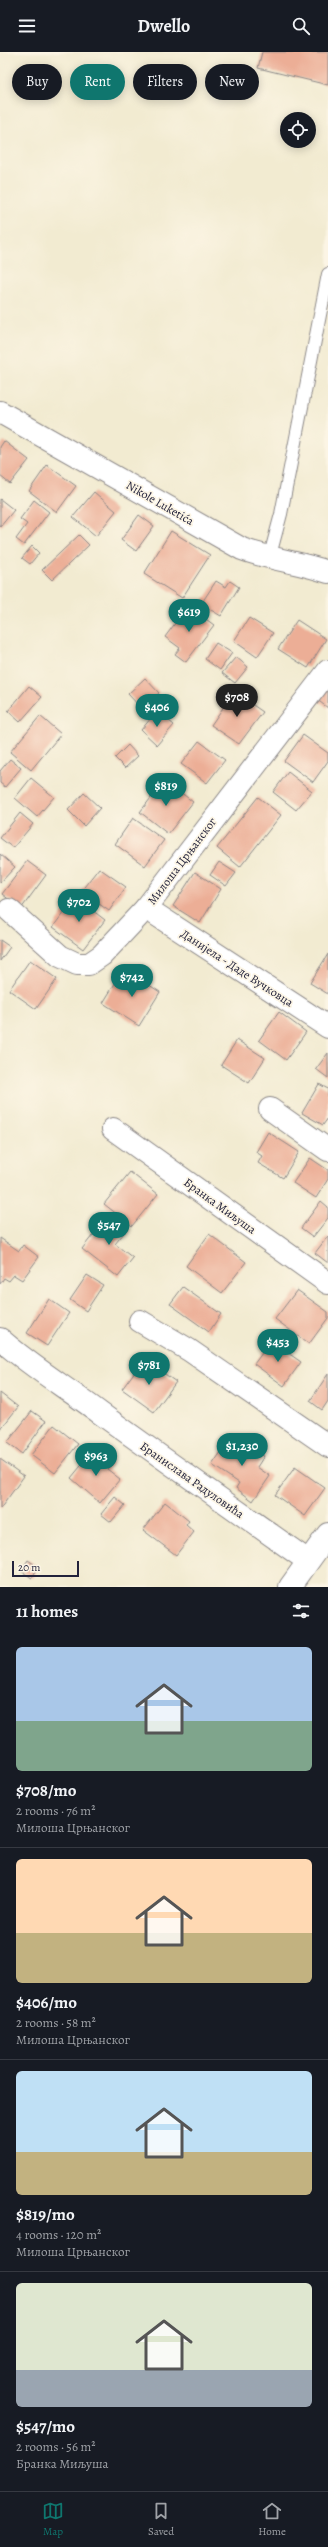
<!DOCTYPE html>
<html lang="en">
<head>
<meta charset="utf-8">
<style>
  body { margin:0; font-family:Alegreya,serif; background:#20242c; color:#f1f3f6; height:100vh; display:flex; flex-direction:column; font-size:15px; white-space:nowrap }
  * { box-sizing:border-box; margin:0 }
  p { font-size:13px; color:#9ea1a6 }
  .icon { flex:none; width:22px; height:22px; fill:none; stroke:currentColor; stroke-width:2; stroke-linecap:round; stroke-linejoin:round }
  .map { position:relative; height:1535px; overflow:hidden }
  .drawer { display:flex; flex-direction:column; background:#171b24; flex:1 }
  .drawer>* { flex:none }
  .guide { position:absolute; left:12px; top:12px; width:304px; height:36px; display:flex; gap:8px }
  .buttons { position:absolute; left:280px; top:60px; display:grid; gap:8px }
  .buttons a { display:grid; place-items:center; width:36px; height:36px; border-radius:50%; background:#171b24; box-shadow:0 2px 10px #0003; font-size:20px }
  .scale { position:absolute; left:12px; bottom:10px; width:67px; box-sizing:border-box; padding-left:4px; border:2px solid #22223b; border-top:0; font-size:11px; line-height:14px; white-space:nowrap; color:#22223b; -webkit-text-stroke:3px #fcf5e5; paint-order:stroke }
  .price { position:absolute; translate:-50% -34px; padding:0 9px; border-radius:14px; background:#0f766e; color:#fff; font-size:13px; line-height:26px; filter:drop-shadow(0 1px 2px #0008) }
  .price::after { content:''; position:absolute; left:50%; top:24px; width:12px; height:9px; margin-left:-6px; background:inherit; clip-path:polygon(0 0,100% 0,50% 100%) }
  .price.current { background:#222; color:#fff }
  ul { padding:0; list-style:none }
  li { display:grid; align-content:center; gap:8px; height:212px; padding:0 16px }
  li+li { border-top:1px solid #363941 }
  li span { display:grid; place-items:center; height:124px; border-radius:6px; color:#555 }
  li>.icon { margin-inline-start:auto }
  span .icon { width:72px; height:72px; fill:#fffc; stroke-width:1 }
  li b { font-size:17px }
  h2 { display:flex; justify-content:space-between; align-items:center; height:48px; padding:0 16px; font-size:17px }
  .pill { padding:0 14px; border-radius:18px; background:#171b24; box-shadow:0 2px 10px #0003; font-size:14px; line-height:36px }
  .pill.current { background:#0f766e; color:#fff }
  header { display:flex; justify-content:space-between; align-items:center; height:52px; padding:0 16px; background:#171b24; font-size:18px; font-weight:700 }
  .tabs { display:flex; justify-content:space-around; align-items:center; height:56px; border-top:1px solid #363941; background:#171b24; font-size:11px; color:#9ea1a6 }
  .tabs a { display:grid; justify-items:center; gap:2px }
  .tabs .current { color:#0f766e }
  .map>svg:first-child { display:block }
  .building { fill:#ecae96 }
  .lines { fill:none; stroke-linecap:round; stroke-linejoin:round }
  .service-casing { stroke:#8a8686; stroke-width:14 }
  .minor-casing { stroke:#8a8686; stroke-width:24 }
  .service { stroke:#fff; stroke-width:12 }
  .minor { stroke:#fff; stroke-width:22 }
  .labels { text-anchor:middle; stroke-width:3.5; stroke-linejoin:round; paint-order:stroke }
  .street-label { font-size:12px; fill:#22223b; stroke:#fcf5e5 }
</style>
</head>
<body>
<header><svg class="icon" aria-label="menu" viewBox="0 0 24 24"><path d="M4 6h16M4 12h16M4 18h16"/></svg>Dwello<svg class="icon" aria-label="search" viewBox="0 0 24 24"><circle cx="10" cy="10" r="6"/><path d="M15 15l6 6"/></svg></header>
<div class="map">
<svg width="328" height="1535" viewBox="0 0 328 1535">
  <rect width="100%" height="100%" fill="#fcf5e5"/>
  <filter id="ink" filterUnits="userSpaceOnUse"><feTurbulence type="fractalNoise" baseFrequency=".025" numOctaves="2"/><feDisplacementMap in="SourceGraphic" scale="8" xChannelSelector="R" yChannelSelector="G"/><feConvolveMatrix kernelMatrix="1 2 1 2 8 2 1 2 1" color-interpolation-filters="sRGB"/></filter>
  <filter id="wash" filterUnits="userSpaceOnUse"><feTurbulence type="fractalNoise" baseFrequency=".012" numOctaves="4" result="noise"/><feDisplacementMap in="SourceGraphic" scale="16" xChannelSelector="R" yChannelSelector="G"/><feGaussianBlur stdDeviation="0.9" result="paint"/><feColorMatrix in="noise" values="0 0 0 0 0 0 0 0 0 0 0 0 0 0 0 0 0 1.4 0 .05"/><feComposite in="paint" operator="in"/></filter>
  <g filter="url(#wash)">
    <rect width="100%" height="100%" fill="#f2ebd1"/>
    <g id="blocks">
      <g class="building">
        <path d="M262 0H328V33L258 16Z"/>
        <path d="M4 389 29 408 10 432 0 424V395Z"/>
        <path d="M47 413 76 434 57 460 29 439Z"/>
        <path d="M94 440 116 459 96 484 73 465Z"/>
        <path d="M0 447 14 458 0 475Z"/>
        <path d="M34 448 49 460 24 493 16 487 27 472 20 467Z"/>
        <path d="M139 463 154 474 136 499 121 488Z"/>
        <path d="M171 479 210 503 182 546 144 522Z"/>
        <path d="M79 483 89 493 52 528 42 518Z"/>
        <path d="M32 494 39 501 30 512 22 506Z"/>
        <path d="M216 529 226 535 230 529 239 535 221 564 201 552Z"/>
        <path d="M188 554 214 573 186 610 175 602 180 596 165 585Z"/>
        <path d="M249 566 273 581 257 605 234 589Z"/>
        <path d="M297 568 326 587 308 616 278 597Z"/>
        <path d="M216 591 232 601 220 618 205 607Z"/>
        <path d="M236 605 248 615 235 631 222 621Z"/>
        <path d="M145 626 159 641 142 657 128 642Z"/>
        <path d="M328 630V656L316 647Z"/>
        <path d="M29 634 42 645 20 670 8 659Z"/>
        <path d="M234 640 263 660 239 692 211 673Z"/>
        <path d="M157 659 174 673 157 693 141 678Z"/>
        <path d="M40 664 61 682 31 718 10 700Z"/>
        <path d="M303 683 328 701V709L313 730 284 709Z"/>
        <path d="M199 689 225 708 207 731 181 712Z"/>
        <path d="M128 693 138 704 125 716 115 706Z"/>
        <path d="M10 707 21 716 5 735 0 731V719Z"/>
        <path d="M288 720 312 739 296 758 273 740Z"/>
        <path d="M31 726 54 745 37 765 15 746Z"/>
        <path d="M165 728 193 750 168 782 140 760Z"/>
        <path d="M84 741 100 756 84 774 68 758Z"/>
        <path d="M258 745 281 763 240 815 217 796Z"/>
        <path d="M20 761 33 772 13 796 0 786Z"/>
        <path d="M133 766 164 788 145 814 115 792Z"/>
        <path d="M0 802 15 815 0 831Z"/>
        <path d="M27 809 46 823 21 857 2 842Z"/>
        <path d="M219 810 236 821 226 834 210 823Z"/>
        <path d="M99 816 126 835 109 859 81 839Z"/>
        <path d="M195 820 221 837 200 871 173 854Z"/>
        <path d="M75 845 105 868 83 897 53 875Z"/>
        <path d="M0 888 10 895 0 909Z"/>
        <path d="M328 902V942L310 931Z"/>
        <path d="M30 908 57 927 36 957 9 938Z"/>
        <path d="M124 917 160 940 139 974 103 951Z"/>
        <path d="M279 960 306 980 286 1008 259 988Z"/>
        <path d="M237 988 265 1006 249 1031 221 1013Z"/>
        <path d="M328 1001V1026L316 1017Z"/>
        <path d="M319 1032 328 1037V1066L323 1073 302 1061Z"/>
        <path d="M268 1080 299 1100 283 1126 258 1111 262 1104 256 1100Z"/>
        <path d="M310 1106 328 1118V1127L316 1146 293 1131Z"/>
        <path d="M130 1120 158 1142 132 1174 104 1152Z"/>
        <path d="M321 1149 328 1155V1166L313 1185 301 1176Z"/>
        <path d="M110 1161 128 1176 115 1192 133 1206 118 1225 82 1197Z"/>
        <path d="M209 1182 246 1210 222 1241 186 1214Z"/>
        <path d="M328 1184V1211L315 1201Z"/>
        <path d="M0 1186 19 1199 23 1193 39 1205 22 1228 14 1223 9 1229 4 1226 0 1232Z"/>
        <path d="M87 1223 103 1233 86 1259 70 1248Z"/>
        <path d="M183 1235 221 1262 209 1280 170 1252Z"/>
        <path d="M297 1238 328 1260V1266L309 1292 275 1267Z"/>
        <path d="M49 1247 69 1261 47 1294 27 1281Z"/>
        <path d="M271 1289 301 1310 284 1334 254 1312Z"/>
        <path d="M144 1307 176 1330 154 1360 122 1337Z"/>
        <path d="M328 1322V1349L322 1358 310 1349Z"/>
        <path d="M0 1341 18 1355 0 1378Z"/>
        <path d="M32 1359 46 1369 22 1402 7 1391Z"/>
        <path d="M54 1373 78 1392 55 1421 31 1403Z"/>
        <path d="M233 1383 264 1404 257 1415 270 1424 253 1449 236 1436 239 1431 212 1413Z"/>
        <path d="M94 1398 112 1412 107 1417 120 1427 100 1451 71 1426Z"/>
        <path d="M0 1407 24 1424 0 1457Z"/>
        <path d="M295 1415 325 1436 305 1464 275 1443Z"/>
        <path d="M115 1445 125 1453 111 1470 101 1462Z"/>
        <path d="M165 1450 189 1469 186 1473 194 1480 176 1503 143 1478Z"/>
        <path d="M28 1508 38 1515 32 1526 21 1519Z"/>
      </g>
    </g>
  </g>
  <g filter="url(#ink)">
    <use href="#blocks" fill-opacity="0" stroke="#8a8686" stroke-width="1"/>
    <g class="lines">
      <g class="service-casing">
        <path id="service" d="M269 507 281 462 328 222"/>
      </g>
      <g class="minor-casing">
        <g id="minor">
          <path d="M0 360 242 497C272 508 300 510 328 520"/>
          <path d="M146 856 328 975"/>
          <path d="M9 858 60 904 77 912H89L102 903 146 856 328 619"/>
          <path d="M270 1057 328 1098"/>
          <path d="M113 1077 328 1231"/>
          <path d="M140 1269 189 1298 328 1394"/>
          <path d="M0 1287C31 1315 67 1336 100 1361 169 1411 239 1460 308 1509"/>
          <path d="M290 1535 328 1482"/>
        </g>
      </g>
      <use href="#service" class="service"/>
      <use href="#minor" class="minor"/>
    </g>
  </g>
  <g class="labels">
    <g class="street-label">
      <text transform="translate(160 451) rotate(30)" y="4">Nikole Luketića</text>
      <text transform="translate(182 809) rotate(-53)" y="4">Милоша Црњанског</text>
      <text transform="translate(237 916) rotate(33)" y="4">Данијела - Даде Вучковца</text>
      <text transform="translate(220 1154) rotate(36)" y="4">Бранка Миљуша</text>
      <text transform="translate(192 1428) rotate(35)" y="4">Бранислава Радуловића</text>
    </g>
  </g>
</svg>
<div class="buttons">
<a><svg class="icon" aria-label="locate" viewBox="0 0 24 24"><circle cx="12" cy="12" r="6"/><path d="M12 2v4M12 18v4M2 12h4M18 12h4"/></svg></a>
</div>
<div class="scale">20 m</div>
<b class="price" style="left:189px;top:581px">$619</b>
<b class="price current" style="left:237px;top:666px">$708</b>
<b class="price" style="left:157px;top:676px">$406</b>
<b class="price" style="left:166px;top:755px">$819</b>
<b class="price" style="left:79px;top:871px">$702</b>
<b class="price" style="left:132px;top:946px">$742</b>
<b class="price" style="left:109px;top:1194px">$547</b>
<b class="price" style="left:278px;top:1311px">$453</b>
<b class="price" style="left:149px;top:1334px">$781</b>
<b class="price" style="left:242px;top:1415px">$1,230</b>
<b class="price" style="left:96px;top:1425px">$963</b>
<div class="guide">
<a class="pill">Buy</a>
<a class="pill current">Rent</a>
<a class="pill">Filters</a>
<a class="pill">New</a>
</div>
</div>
<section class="drawer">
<h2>11 homes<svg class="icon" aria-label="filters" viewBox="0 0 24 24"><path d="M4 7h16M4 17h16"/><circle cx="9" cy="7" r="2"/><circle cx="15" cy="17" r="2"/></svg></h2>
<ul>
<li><span style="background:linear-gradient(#a9c7e8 60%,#7fa58c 0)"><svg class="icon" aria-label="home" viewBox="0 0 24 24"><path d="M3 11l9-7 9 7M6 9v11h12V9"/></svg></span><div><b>$708/mo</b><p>2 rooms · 76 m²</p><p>Милоша Црњанског</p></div></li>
<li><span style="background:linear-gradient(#ffd9b3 60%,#c2b280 0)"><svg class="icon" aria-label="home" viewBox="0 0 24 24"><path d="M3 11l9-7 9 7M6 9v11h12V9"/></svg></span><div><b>$406/mo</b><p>2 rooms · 58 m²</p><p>Милоша Црњанског</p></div></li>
<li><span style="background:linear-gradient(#bfe0f5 65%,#c2b280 0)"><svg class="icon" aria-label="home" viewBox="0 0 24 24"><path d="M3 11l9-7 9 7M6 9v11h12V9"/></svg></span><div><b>$819/mo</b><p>4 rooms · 120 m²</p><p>Милоша Црњанског</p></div></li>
<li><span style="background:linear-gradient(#dfe7d0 70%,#9aa5b1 0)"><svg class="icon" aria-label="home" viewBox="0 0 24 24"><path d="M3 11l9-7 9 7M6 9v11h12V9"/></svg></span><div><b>$547/mo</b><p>2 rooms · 56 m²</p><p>Бранка Миљуша</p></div></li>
</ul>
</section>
<nav class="tabs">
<a class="current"><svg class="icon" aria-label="map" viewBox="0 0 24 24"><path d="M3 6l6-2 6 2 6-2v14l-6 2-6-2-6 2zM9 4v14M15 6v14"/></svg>Map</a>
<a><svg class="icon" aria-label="saved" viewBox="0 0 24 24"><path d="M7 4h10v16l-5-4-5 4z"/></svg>Saved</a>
<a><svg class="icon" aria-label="home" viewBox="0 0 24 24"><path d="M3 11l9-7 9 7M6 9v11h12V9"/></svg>Home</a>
</nav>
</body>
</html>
